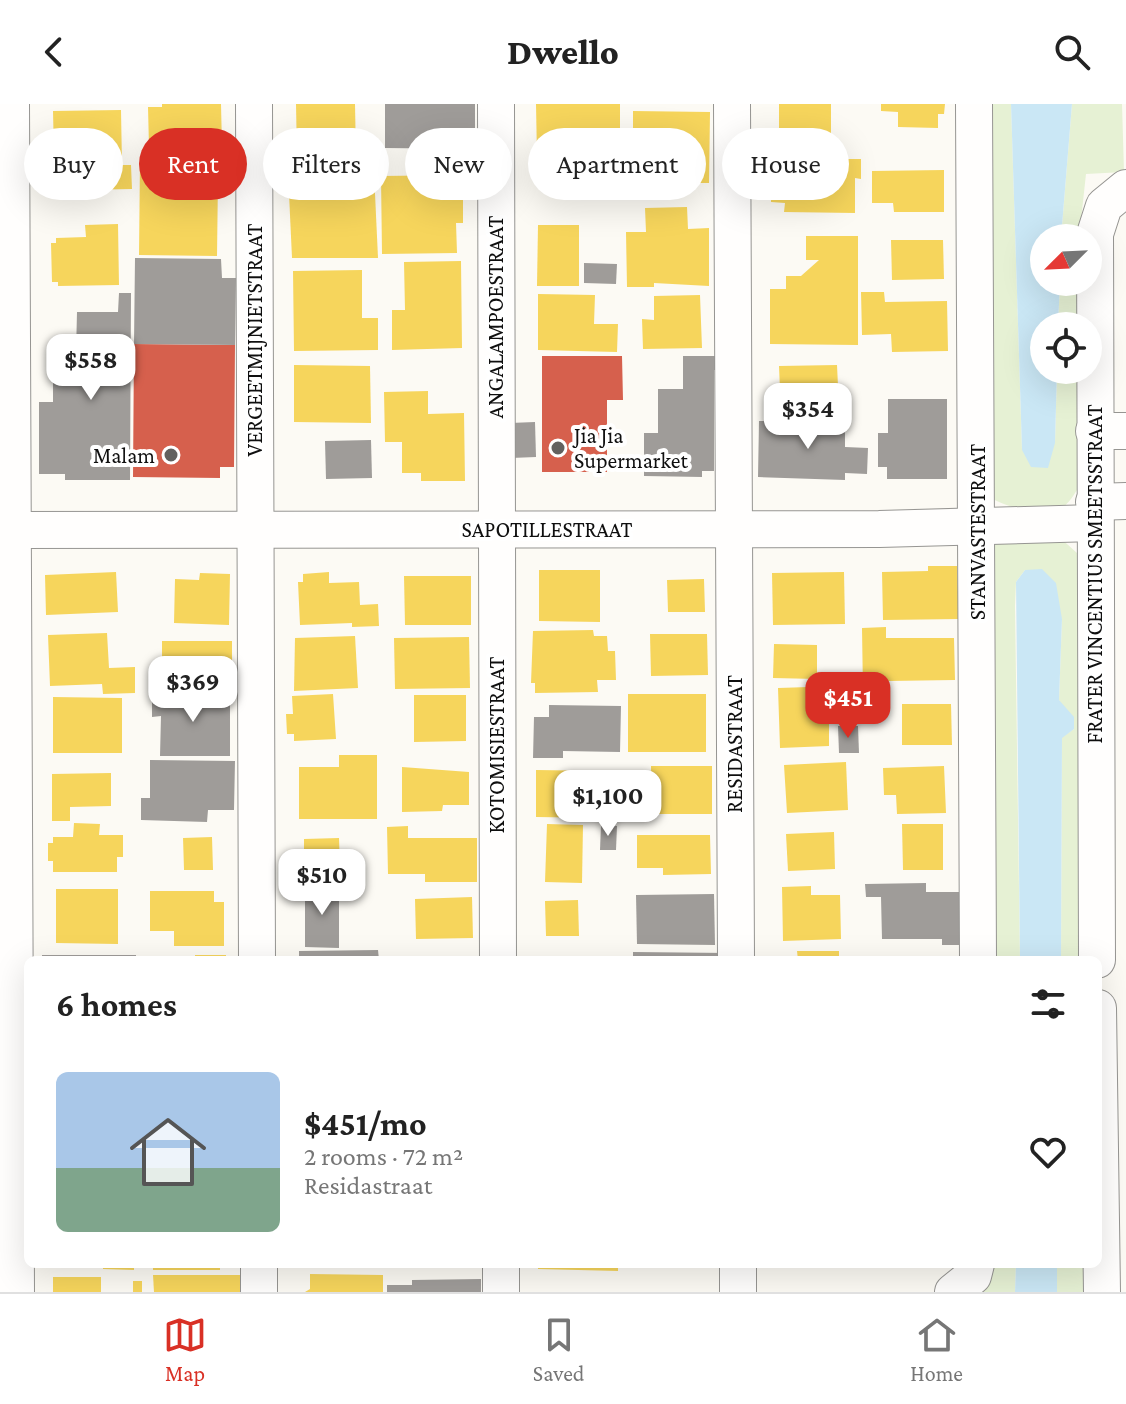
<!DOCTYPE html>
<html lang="en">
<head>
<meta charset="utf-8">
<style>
  body { margin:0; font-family:"Crimson Pro",serif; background:#f2f2f2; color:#222; height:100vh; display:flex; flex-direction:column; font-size:30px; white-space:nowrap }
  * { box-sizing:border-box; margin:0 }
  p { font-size:26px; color:#767676 }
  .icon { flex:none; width:44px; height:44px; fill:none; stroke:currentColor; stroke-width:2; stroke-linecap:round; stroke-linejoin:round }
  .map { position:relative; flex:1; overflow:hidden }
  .details { position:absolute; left:24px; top:852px; width:1078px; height:312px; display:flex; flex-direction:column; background:#fff; border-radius:12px; box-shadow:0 8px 32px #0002 }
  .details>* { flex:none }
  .guide { position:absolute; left:24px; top:24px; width:1078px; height:72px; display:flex; gap:16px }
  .needle { width:52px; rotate:246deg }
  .fabs { position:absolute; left:1030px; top:120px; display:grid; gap:16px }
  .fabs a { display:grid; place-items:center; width:72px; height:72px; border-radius:50%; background:#fff; box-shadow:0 8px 32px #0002; font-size:40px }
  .price { position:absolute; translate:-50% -68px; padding:0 18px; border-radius:16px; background:#fff; color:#222; font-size:26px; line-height:52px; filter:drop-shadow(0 2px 4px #0008) }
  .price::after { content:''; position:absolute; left:50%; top:48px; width:24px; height:18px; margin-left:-12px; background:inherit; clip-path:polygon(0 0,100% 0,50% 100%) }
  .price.current { background:#d93025; color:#fff }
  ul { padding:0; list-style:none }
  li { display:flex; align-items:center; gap:24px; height:200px; padding:0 32px }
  li span { display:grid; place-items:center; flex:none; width:224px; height:160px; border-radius:12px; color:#555 }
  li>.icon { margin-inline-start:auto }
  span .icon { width:96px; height:96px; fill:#fffc; stroke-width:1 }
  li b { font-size:34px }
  h2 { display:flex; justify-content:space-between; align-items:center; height:96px; padding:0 32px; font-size:34px }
  .tag { padding:0 28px; border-radius:36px; background:#fff; box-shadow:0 8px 32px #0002; font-size:28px; line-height:72px }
  .tag.current { background:#d93025; color:#fff }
  header { display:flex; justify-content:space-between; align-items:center; height:104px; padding:0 32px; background:#fff; font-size:36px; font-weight:800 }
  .dock { display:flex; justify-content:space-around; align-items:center; height:112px; border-top:2px solid #e0e0e0; background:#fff; font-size:22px; color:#767676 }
  .dock a { display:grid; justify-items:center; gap:4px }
  .dock .current { color:#d93025 }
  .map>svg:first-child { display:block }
  .green { fill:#e6f1d4 }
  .water { fill:#cae7f5 }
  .homes { fill:#f6d55c }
  .shops { fill:#d6604d }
  .building { fill:#9f9c99 }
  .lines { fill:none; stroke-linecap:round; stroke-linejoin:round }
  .minor-casing { stroke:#969592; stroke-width:38 }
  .minor { stroke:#fffefd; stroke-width:36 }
  .poi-dot { fill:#62615f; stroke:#fff; stroke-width:3 }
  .labels { text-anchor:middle; stroke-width:8; stroke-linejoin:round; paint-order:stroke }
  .street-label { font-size:22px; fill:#0f0f0f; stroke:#fff }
  .poi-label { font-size:22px; fill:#0f0f0f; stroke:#fff; text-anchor:start }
</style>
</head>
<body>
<header><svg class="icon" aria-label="back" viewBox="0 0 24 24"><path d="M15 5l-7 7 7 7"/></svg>Dwello<svg class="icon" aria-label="search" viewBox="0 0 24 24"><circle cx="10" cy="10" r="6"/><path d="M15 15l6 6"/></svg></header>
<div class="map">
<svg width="1126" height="1188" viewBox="0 0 1126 1188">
  <rect width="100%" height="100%" fill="#fcfaf4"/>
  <g class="green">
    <path d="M986 0H1011L1022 346 1055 339 1057 266H1081L1080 381C1075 389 1069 401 1059 405 1039 412 1003 403 986 391Z"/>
    <path d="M1072 0H1122L1124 68 1086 70 1079 134H1061Z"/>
    <path d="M1060 178H1080V222H1058Z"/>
    <path d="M1057 431 1077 449 1084 478 1085 856H1061L1062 633 1074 625 1059 596 1062 515 1025 466 1016 478 1015 502 1020 856H989L993 438Z"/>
    <path d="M985 1160H1016L1015 1188H969Z"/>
    <path d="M1057 1160H1086L1087 1188H1057Z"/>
  </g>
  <g class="water">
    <path d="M1011 0H1072L1061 134H1044V178H1060L1058 222H1044V266H1057L1055 339 1048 364 1031 363 1022 346Z"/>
    <path d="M1042 465 1056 479 1062 515 1059 596 1074 613V625L1062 634 1061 856H1020L1016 478 1025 466Z"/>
    <path d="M1016 1160H1057V1188H1015Z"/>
  </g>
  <g class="homes">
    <path d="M162 0H221L222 42 149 43 148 3H162Z"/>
    <path d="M296 0H355L356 52 297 53Z"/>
    <path d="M536 0H620V53H537Z"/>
    <path d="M779 0H831V40L817 39V46H795V40L779 41Z"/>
    <path d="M881 0H945L944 10H938V24L898 23V8L881 7Z"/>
    <path d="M121 6 122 61H131L132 85 82 86V62H87V51H54L53 7Z"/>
    <path d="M633 7 710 8 709 79H641V41H633Z"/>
    <path d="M140 55 185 56 184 73 218 74 217 152 139 151Z"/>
    <path d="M801 55H861V75L855 74V109L784 108 785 99 771 98V58L801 59Z"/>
    <path d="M944 66V108H894L893 99H872V67Z"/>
    <path d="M288 68H374L378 154H292Z"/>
    <path d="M463 71V119H456L457 149 382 150 381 72Z"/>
    <path d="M687 103 688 125 709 124V182L654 179V183H627L626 128H646L645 104Z"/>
    <path d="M118 120 119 181 58 182V178H52L51 139H56V134L86 133 85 121Z"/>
    <path d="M538 121H579V182H537Z"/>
    <path d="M806 132H858V241L770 240V185H786V172H801L819 156H806Z"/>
    <path d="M891 136H943L944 175 892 176Z"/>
    <path d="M461 157 462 244 392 246V206H405L404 158Z"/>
    <path d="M362 166V214H378V246L294 247 293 167Z"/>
    <path d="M861 188H884L885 198 947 197 948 247 892 248 891 230 862 231Z"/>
    <path d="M538 190 595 191 594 220H618L617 248 538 246Z"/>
    <path d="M700 191 702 244 643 245 642 215 654 216V192Z"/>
    <path d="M294 261 370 262 371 319 294 318Z"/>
    <path d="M837 261 839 303 790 305V286H780L779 262Z"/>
    <path d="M428 287V310L464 309 465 377H421V369H402V338H385L384 288Z"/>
    <path d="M928 462H957L959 515 883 516 882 468 928 467Z"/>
    <path d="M539 466H600V518L539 517Z"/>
    <path d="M116 468 118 508 46 511 45 471Z"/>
    <path d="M329 468V479L359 478 360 501 378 500 379 522 352 523V519L300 521 298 478H303V470Z"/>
    <path d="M844 468 845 520 773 521 772 469Z"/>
    <path d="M200 469 230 470 229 521 174 519 175 475 199 476Z"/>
    <path d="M404 472H471V521H405Z"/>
    <path d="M704 475 705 508H668L667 476Z"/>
    <path d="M886 523V534H954L955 576 888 577V589H863L862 524Z"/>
    <path d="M593 526 594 532H607L608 547H615L616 576H597L598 588 535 589V579H531L533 527Z"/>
    <path d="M107 529 109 564 135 563V589L103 590 102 580 50 582 48 531Z"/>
    <path d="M650 530H707L708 571 651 572Z"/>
    <path d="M355 532 358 584 294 587 295 534Z"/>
    <path d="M469 533 470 584 395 585 394 534Z"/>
    <rect x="162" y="537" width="70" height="48"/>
    <path d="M774 540 817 541V575L773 574Z"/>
    <path d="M840 582 841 593 858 592 859 616 829 617V642L780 644 778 584Z"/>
    <path d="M333 590 336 635 294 637V630H287L286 610H293L292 592Z"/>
    <rect x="628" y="590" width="78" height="58"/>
    <path d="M414 591H466V637L414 638Z"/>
    <path d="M53 593 122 594V649H53Z"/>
    <path d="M902 600H951L952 641H902Z"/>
    <path d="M339 651H377V715H299V663H339Z"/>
    <path d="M846 658 848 706 787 709 784 661Z"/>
    <path d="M651 662H712V710H652Z"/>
    <path d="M944 662 946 709 897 710 896 691H884L883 664Z"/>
    <path d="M402 663 469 668V701H443L442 707 402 708Z"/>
    <path d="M536 666 605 667V714L536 713Z"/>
    <path d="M111 669V702L70 703V717H52V670Z"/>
    <path d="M74 719 100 720 99 731H123V753H117V768H53V757H48V739H53V733H73Z"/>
    <path d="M547 720 583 721 582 779 545 778Z"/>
    <path d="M902 720H943V766H903Z"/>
    <path d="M408 722V734H477V778H425V770H388L387 723Z"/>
    <path d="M834 728 835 765 788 767 786 730Z"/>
    <path d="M637 731H710L711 770 663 771V764H637Z"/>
    <path d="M212 733 213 766H184L183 734Z"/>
    <path d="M339 734 340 766 304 767V735Z"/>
    <path d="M811 782V791H840L841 835 783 837 782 783Z"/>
    <path d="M56 785H118V840L56 839Z"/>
    <path d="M150 787H214V798H224V842H174V827H150Z"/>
    <path d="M472 793 473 834 416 835 415 795Z"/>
    <path d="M578 796 579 832H546L545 797Z"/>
    <path d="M797 847H839V856H798Z"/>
    <rect x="195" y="851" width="31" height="5"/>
    <path d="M563 852 605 853V856H563Z"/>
    <path d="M103 1160H134V1166L103 1165Z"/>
    <rect x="153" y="1160" width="67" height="6"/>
    <rect x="413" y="1160" width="38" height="3"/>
    <path d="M538 1160H618V1167L538 1165Z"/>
    <path d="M310 1170 383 1171V1188H305L310 1185Z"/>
    <path d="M153 1171H240L241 1188H154Z"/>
    <rect x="53" y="1173" width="48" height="15"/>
    <rect x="133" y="1177" width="9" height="11"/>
  </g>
  <g class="shops">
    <path d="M134 240 235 241 234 363H220V374L133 373Z"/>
    <path d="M542 252H622L623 296H607V368H542Z"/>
  </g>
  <g class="building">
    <path d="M385 0H475V45L385 44Z"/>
    <path d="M135 154 221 155 222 174H236L235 241 134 240Z"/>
    <path d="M584 159 617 160 616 180 584 179Z"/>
    <path d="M119 189H131L130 376H65V370H39V298H53V249H76L77 208H118Z"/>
    <path d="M683 252H718V266H714V367H702V373L644 372V329H658V285H683Z"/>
    <path d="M888 295H947V375H887V363H878V329H888Z"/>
    <path d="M759 317 845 319V343L868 344 867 370 845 369V376L758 373Z"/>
    <path d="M535 318 536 353 511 354 510 319Z"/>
    <path d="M371 336 372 374 326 375 325 337Z"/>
    <path d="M152 590 230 591V652H160L161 612 152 613Z"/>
    <path d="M549 601 621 602 620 648 563 647V654H533L534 613H549Z"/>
    <path d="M838 622H858L859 649H839Z"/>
    <path d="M150 656 235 657 234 706H208L207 718 141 716V694H150Z"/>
    <path d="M601 721 617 722 616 746H600Z"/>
    <path d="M926 779V788H962V841H942V835H882L881 793H866L865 780Z"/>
    <path d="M305 783H339V844L305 843Z"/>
    <path d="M714 790 715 841 637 840 636 791Z"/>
    <path d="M378 846 379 856H299V847Z"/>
    <path d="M633 848 727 849V856H633Z"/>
    <rect x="42" y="851" width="94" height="5"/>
    <path d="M481 1175V1188H387V1181H412V1176Z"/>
  </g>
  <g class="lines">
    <g class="minor-casing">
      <g id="minor">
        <path d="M11 0 16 1188"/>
        <path d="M254 0 257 856"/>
        <path d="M496 0 498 856"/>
        <path d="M732 0 736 856"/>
        <path d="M974 0 978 856"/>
        <path d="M1094 327H1126"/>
        <path d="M1094 398 1126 397"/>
        <path d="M0 426 879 425 1094 419"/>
        <path d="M1097 856 1095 130 1104 102 1126 84"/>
        <path d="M1098 904 1102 1188"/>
        <path d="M259 1160V1188"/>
        <path d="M501 1160V1188"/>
        <path d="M738 1160V1188"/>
        <path d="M953 1188 973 1172 976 1160"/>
      </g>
    </g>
    <use href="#minor" class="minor"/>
  </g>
  <g class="poi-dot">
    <circle cx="558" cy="344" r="8"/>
    <circle cx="171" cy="351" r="8"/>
  </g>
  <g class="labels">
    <g class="street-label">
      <text transform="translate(495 213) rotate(-90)" y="8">ANGALAMPOESTRAAT</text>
      <text transform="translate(254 236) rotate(-90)" y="8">VERGEETMIJNIETSTRAAT</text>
      <text x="547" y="433">SAPOTILLESTRAAT</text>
      <text transform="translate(977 428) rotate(-90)" y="8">STANVASTESTRAAT</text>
      <text transform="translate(1094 470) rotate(-90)" y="8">FRATER VINCENTIUS SMEETSSTRAAT</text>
      <text transform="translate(734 640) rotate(-90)" y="8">RESIDASTRAAT</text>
      <text transform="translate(496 641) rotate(-90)" y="8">KOTOMISIESTRAAT</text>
    </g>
    <g class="poi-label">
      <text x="574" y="339">Jia Jia<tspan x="574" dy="25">Supermarket</tspan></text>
      <text x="155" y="359" text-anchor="end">Malam</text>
    </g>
  </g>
</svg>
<div class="fabs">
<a><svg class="needle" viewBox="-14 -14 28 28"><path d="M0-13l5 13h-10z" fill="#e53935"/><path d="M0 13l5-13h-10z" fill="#767676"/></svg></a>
<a><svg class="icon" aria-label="locate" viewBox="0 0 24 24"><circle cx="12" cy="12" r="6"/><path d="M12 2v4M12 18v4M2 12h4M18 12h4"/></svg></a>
</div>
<b class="price" style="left:91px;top:298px">$558</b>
<b class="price" style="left:808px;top:347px">$354</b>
<b class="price" style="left:193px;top:620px">$369</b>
<b class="price current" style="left:848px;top:636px">$451</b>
<b class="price" style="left:608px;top:734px">$1,100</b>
<b class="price" style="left:322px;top:813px">$510</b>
<div class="guide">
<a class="tag">Buy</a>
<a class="tag current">Rent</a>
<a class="tag">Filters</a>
<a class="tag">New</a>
<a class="tag">Apartment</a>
<a class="tag">House</a>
</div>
<section class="details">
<h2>6 homes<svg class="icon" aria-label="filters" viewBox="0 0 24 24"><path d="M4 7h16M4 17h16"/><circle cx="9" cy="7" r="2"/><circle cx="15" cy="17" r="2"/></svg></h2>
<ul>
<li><span style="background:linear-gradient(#a9c7e8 60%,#7fa58c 0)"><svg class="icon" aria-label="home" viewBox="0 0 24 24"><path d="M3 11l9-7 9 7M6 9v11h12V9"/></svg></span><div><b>$451/mo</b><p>2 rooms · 72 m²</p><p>Residastraat</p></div><svg class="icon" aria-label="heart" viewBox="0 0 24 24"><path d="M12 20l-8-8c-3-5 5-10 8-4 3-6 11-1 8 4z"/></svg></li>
</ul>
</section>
</div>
<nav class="dock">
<a class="current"><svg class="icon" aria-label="map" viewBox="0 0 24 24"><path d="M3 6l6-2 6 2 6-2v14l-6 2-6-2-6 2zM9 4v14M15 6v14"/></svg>Map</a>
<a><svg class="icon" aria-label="saved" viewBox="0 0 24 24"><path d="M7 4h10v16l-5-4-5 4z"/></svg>Saved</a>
<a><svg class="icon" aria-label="home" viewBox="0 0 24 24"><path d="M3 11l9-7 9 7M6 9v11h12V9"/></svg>Home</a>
</nav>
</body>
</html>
